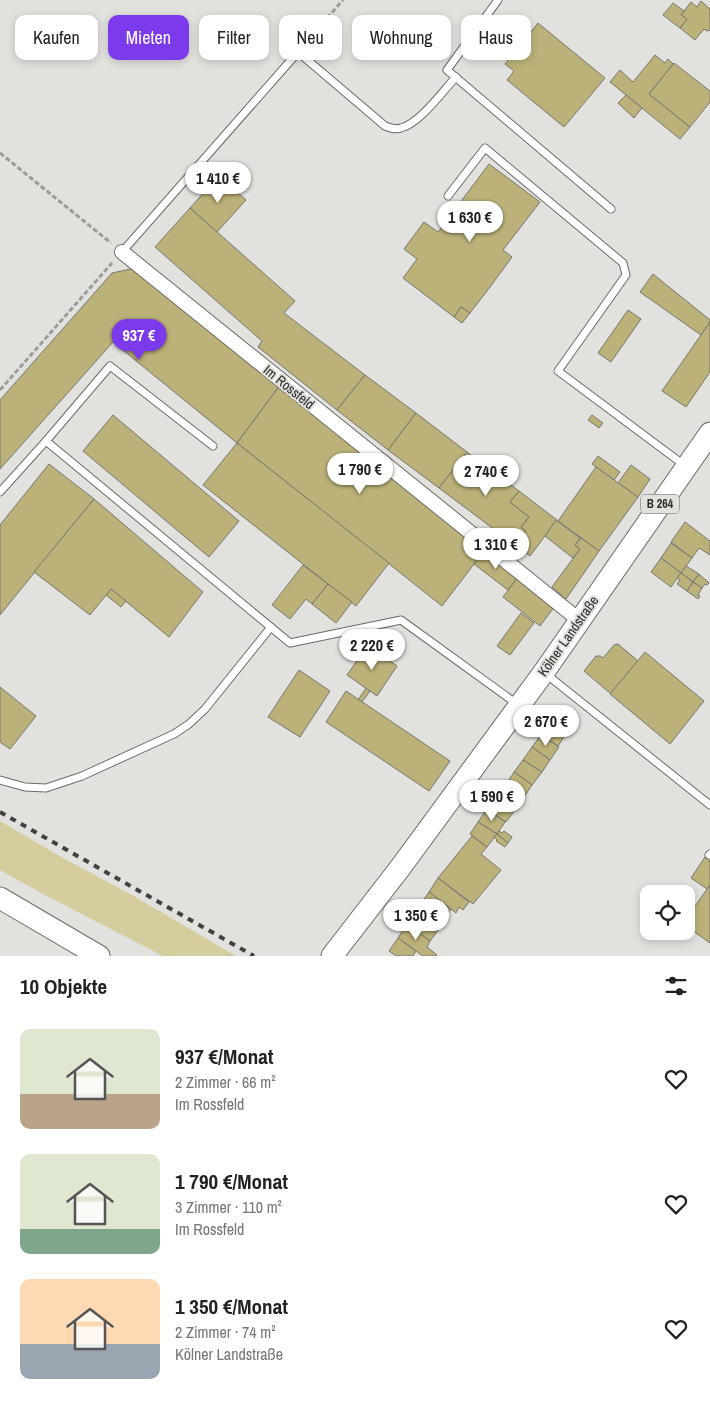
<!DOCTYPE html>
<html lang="de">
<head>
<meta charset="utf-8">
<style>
  body { margin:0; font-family:"Archivo Narrow",sans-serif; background:#f2f2f2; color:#222; height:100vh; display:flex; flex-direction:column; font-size:19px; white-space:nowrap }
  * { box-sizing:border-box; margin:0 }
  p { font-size:16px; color:#767676 }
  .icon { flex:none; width:28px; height:28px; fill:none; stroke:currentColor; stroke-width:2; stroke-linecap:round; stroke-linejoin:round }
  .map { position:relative; height:956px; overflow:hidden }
  .side { display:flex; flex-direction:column; background:#fff; flex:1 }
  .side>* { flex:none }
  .hud { position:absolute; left:15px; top:15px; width:680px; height:45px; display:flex; gap:10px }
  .buttons { position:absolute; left:640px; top:885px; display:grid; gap:10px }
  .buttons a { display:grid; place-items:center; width:55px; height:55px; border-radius:10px; background:#fff; box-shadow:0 2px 8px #0003; font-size:25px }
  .price { position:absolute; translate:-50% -42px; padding:0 11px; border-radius:18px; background:#fff; color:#222; font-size:16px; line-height:32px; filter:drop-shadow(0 1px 2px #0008) }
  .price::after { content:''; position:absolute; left:50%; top:30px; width:15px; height:11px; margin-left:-8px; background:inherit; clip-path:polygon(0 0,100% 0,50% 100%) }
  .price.on { background:#7c3aed; color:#fff }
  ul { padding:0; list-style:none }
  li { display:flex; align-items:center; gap:15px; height:125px; padding:0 20px }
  li span { display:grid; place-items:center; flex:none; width:140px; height:100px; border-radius:10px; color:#555 }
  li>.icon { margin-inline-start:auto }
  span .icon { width:60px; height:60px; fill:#fffc; stroke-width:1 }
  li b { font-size:21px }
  h2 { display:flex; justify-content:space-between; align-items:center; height:60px; padding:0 20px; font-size:21px }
  .pill { padding:0 18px; border-radius:10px; background:#fff; box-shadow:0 2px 8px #0003; font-size:18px; line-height:45px }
  .pill.on { background:#7c3aed; color:#fff }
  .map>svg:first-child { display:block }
  .green { fill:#d6cd9f }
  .building { fill:#bcb279; stroke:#767672 }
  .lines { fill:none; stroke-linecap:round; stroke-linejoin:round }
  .service-casing { stroke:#6a6a67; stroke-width:9 }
  .minor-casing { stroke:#6a6a67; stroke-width:16 }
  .primary-casing { stroke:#6a6a67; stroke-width:23 }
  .path { stroke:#9b9b98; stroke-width:3; stroke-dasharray:5 2.5; stroke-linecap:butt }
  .service { stroke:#fff; stroke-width:7 }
  .minor { stroke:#fff; stroke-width:14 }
  .primary { stroke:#fff; stroke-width:21 }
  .rail { stroke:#41413f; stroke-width:4; stroke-dasharray:6 6; stroke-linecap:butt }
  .labels { text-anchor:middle; stroke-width:4; stroke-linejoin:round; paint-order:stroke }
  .shield { fill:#e2e1dd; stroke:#636360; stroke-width:1 }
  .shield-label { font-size:12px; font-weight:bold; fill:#2d2d2b }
  .street-label { font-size:14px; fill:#2d2d2b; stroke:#e2e1dd }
</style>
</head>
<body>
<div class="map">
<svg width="710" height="956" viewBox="0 0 710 956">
  <rect width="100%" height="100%" fill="#e2e1dd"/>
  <path class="green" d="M0 821 63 858 132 895 236 956H163L45 895 0 870Z"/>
  <g class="building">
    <path d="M701 1 710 9V30L707 31 704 29 695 40 680 28 687 19 681 15 691 2 697 7Z"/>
    <path d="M673 3 684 11 681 15 687 19 680 28 663 15Z"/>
    <path d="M538 23 605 78 564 127 507 80 514 71 505 64Z"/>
    <path d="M497 33 503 37 486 59 480 54Z"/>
    <path d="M655 55 665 63 668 59 673 64 649 94 690 127 680 139 610 82 620 70 633 82Z"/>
    <path d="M674 63 710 91V102L690 127 649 94Z"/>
    <path d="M626 95 642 108 634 118 618 103Z"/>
    <path d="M489 164 540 202 503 250 512 257 490 287 470 313 461 307 454 317 403 278 417 259 404 249 424 222 438 232Z"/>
    <path d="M219 176 246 200 217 232 190 208Z"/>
    <path d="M190 208 295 301 284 313 365 375 337 410 258 347 262 341 155 247Z"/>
    <path d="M135 268 281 384 237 443 113 342 0 469V400L112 273Z"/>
    <path d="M653 274 710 320V322L701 335 640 292Z"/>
    <path d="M461 307 470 313 462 323 454 317Z"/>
    <path d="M628 310 641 319 611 362 598 353Z"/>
    <path d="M710 322V372L686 407 662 391Z"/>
    <path d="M365 375 416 413 388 450 337 410Z"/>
    <path d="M281 384 484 551 442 606 237 443Z"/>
    <path d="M416 413 467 452 439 488 388 450Z"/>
    <path d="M113 415 239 521 209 557 83 451Z"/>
    <path d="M592 415 603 423 599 428 588 420Z"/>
    <path d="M237 443 389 563 356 606 203 485Z"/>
    <path d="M467 452 519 491 510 502 529 517 521 527 526 531 515 545 439 488Z"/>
    <path d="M598 456 620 472 614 480 592 464Z"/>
    <path d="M49 464 94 499 0 615V525Z"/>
    <path d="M631 465 650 479 638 497 618 483Z"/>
    <path d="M596 467 638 497 599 551 558 521Z"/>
    <path d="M519 491 557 520 530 556 515 545 526 531 521 527 529 517 510 502Z"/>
    <path d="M94 499 203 592 169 637 111 589 90 615 34 572Z"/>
    <path d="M556 520 580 538 575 545 580 549 573 558 545 536Z"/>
    <path d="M685 522 710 541V555L699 548 692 558 671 542Z"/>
    <path d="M581 538 599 551 566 599 552 587 580 549 575 545Z"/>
    <path d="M671 543 692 558 681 573 661 558Z"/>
    <path d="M484 551 518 577 508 590 474 564Z"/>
    <path d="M661 558 681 573 671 587 651 572Z"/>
    <path d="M303 565 328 584 312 604 306 599 290 619 272 605Z"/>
    <path d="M686 566 699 574 693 582 681 573Z"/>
    <path d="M681 573 693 582 687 591 677 584 680 580 677 578Z"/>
    <path d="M699 574 709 583 707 585 705 584 702 588 693 582Z"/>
    <path d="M518 577 555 606 540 626 503 597Z"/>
    <path d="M693 582 702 588 698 595 700 596 698 599 687 591Z"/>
    <path d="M328 584 352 602 336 623 312 604Z"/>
    <path d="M111 589 126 601 121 607 106 595Z"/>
    <path d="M521 613 534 623 510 655 497 646Z"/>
    <path d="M618 644 638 661 611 694 584 671 596 656H600L603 658 614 645Z"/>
    <path d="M368 645 397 666 377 696 347 675Z"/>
    <path d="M645 652 704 701 670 744 610 694Z"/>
    <path d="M299 670 330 691 300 737 268 717Z"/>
    <path d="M0 687 36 716 10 749 0 742Z"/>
    <path d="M366 688 370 691 362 702 358 700Z"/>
    <path d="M346 691 450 761 429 791 326 722Z"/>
    <path d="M557 708 575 721 566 734 548 721Z"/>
    <path d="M548 721 566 734 558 746 539 733Z"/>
    <path d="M541 735 559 747 550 760 532 747Z"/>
    <path d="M532 747 550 760 542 772 523 760Z"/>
    <path d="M523 760 542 772 532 785 514 772Z"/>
    <path d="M514 772 532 785 524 797 506 785Z"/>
    <path d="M506 785 524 797 515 810 497 798Z"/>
    <path d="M497 798 515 810 506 822 488 810Z"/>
    <path d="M487 809 505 822 497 834 478 822Z"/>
    <path d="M478 822 497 834 487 847 470 834Z"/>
    <path d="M499 831 502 833 504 831 512 837 508 843 497 834Z"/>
    <path d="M497 834 508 843 505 847 496 841 497 840 494 837Z"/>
    <path d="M472 836 487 847 481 854 501 870 473 904 438 878Z"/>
    <path d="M705 857 710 861V885L707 889 691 878Z"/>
    <path d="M438 878 469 902 463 910 459 907 456 913 429 892Z"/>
    <path d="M710 885V943L686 926V919Z"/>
    <path d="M429 892 451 909 438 928 416 911Z"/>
    <path d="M416 911 439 929 430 941 407 924Z"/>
    <path d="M407 924 430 941 427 947 437 955 436 956H423L398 938Z"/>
    <path d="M398 938 416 951 413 956H396L389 951Z"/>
  </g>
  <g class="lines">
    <g class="service-casing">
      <g id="service">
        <path d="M498 0 447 70 611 209"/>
        <path d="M298 52 385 126C390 128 395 130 401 128 420 123 442 92 456 77"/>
        <path d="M448 196 485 148 623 263 626 275 558 371 684 465"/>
        <path d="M122 252 321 26"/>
        <path d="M213 446 110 366 46 441 290 643 401 620 517 704"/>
        <path d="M0 492 46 441"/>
        <path d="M546 674 710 805"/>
        <path d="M0 780 25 787 46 788 82 776 174 734 189 724 205 709 271 627"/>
        <path d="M709 855 710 854"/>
      </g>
    </g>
    <g class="minor-casing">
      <path id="minor" d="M122 252 579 620"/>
    </g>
    <g class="primary-casing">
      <g id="primary">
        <path d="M0 898 99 956"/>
        <path d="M332 956 400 868 544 672 710 433"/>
      </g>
    </g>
    <g class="path">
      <path d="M327 18 343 0"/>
      <path d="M0 153 111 243"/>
      <path d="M0 390 112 263"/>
    </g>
    <use href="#service" class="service"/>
    <use href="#minor" class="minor"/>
    <use href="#primary" class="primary"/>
    <path class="rail" d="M0 812 254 956"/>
  </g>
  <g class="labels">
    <rect class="shield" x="641" y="494.5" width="38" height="19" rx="4"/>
    <g class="shield-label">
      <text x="660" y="508">B 264</text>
    </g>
    <g class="street-label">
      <text transform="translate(289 387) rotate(39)" y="5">Im Rossfeld</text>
      <text transform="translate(568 636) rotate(-55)" y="5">Kölner Landstraße</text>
    </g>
  </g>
</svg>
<div class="buttons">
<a><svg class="icon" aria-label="locate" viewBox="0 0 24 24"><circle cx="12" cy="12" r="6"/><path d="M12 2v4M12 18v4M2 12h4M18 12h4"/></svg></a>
</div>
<b class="price" style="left:218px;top:204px">1 410 €</b>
<b class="price" style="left:470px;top:243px">1 630 €</b>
<b class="price on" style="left:139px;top:361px">937 €</b>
<b class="price" style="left:360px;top:495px">1 790 €</b>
<b class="price" style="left:486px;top:497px">2 740 €</b>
<b class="price" style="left:496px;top:570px">1 310 €</b>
<b class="price" style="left:372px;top:671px">2 220 €</b>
<b class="price" style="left:546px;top:747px">2 670 €</b>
<b class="price" style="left:492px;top:822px">1 590 €</b>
<b class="price" style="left:416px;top:941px">1 350 €</b>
<div class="hud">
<a class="pill">Kaufen</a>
<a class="pill on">Mieten</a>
<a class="pill">Filter</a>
<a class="pill">Neu</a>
<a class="pill">Wohnung</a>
<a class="pill">Haus</a>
</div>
</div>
<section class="side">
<h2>10 Objekte<svg class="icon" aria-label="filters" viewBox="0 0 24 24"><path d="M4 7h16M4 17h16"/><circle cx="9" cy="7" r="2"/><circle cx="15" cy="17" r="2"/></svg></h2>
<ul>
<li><span style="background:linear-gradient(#dfe7d0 65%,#b9a48a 0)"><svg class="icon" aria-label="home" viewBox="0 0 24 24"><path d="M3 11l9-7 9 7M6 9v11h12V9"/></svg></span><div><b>937 €/Monat</b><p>2 Zimmer · 66 m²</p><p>Im Rossfeld</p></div><svg class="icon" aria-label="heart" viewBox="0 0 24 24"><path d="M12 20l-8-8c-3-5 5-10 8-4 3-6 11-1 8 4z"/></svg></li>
<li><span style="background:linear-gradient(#dfe7d0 75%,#7fa58c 0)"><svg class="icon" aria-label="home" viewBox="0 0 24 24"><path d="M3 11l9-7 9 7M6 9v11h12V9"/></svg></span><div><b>1 790 €/Monat</b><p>3 Zimmer · 110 m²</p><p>Im Rossfeld</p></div><svg class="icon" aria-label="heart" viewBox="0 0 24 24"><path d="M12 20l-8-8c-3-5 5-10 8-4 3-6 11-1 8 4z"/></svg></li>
<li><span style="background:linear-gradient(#ffd9b3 65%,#9aa5b1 0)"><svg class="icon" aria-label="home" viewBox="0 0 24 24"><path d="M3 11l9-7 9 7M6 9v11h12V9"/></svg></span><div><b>1 350 €/Monat</b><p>2 Zimmer · 74 m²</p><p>Kölner Landstraße</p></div><svg class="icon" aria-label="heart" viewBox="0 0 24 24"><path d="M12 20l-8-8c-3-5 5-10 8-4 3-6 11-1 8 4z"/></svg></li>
</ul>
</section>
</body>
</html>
